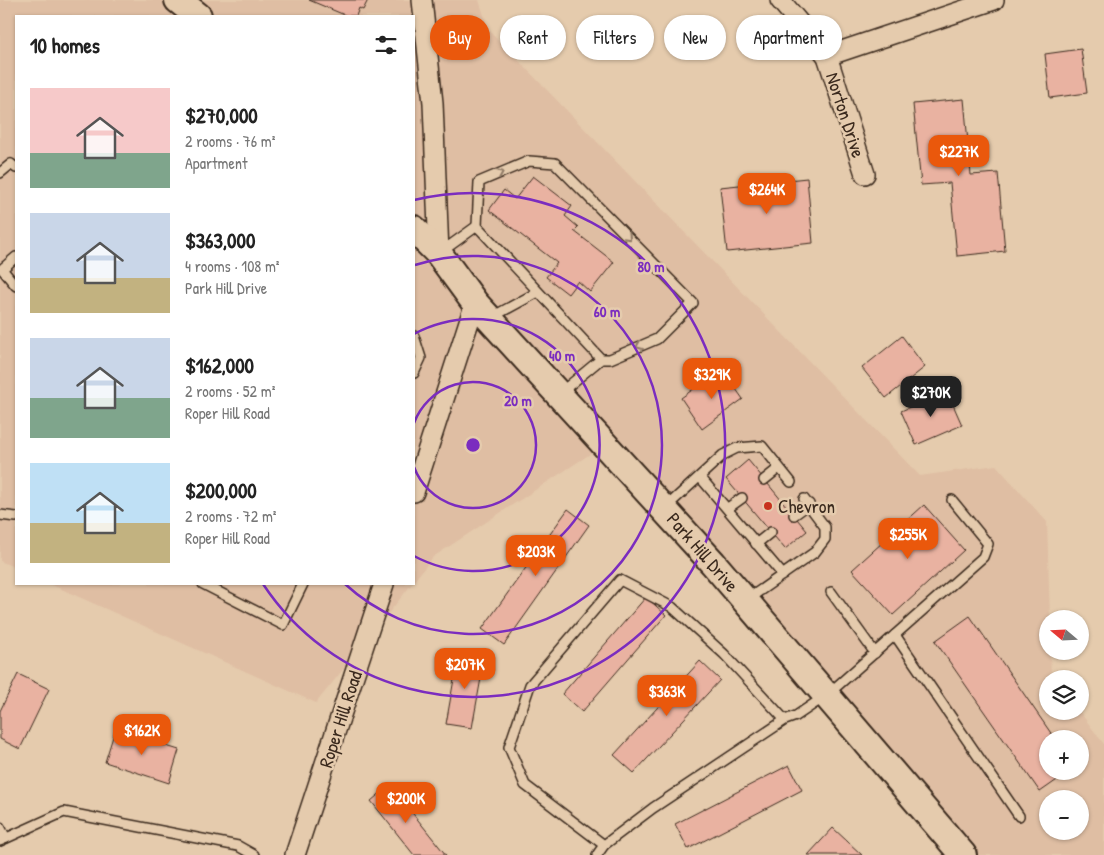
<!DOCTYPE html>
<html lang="en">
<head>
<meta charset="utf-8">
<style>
  body { margin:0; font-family:"Patrick Hand",sans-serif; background:#f6f6f6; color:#222; height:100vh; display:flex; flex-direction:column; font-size:19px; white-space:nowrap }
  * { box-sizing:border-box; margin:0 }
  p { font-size:16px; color:#767676 }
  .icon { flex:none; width:28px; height:28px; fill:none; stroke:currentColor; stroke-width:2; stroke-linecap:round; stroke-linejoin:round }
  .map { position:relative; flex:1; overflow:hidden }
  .drawer { position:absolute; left:15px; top:15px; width:400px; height:570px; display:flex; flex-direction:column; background:#fff; border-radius:0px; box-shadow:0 1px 4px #0004 }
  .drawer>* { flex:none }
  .guide { position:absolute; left:430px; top:15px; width:475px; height:45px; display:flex; gap:10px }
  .needle { width:32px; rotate:289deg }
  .controls { position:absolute; left:1039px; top:610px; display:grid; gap:10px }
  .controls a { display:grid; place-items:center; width:50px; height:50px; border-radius:50%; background:#fff; box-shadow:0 1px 4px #0004; font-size:25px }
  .price { position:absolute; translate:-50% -42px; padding:0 11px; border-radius:10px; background:#ea580c; color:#fff; font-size:16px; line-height:32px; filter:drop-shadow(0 1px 2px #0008) }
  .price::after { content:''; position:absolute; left:50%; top:30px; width:15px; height:11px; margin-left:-8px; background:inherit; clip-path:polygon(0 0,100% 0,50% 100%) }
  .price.selected { background:#222; color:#fff }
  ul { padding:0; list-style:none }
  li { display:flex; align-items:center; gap:15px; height:125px; padding:0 15px }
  li span { display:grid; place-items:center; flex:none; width:140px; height:100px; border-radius:0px; color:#555 }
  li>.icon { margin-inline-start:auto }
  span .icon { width:60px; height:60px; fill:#fffc; stroke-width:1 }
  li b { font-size:21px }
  h2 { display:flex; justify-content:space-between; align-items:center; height:60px; padding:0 15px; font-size:21px }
  .chip { padding:0 18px; border-radius:22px; background:#fff; box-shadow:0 1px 4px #0004; font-size:18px; line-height:45px }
  .chip.selected { background:#ea580c; color:#fff }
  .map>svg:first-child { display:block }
  .built { fill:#dfbea3; fill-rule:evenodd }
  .building { fill:#e9b2a1; stroke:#3b2a1e }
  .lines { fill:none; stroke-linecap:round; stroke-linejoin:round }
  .service-casing { stroke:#3b2a1e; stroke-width:12 }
  .minor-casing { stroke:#3b2a1e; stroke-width:22 }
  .secondary-casing { stroke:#3b2a1e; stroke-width:30 }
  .service { stroke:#e5cbad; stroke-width:9 }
  .minor { stroke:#e5cbad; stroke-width:19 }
  .secondary { stroke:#e5cbad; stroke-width:26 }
  .oneway { stroke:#907a66 }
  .ring { fill:none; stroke:#7b2cbf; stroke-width:2.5 }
  .poi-dot { fill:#c8321e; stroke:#e5cbad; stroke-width:2 }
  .labels { text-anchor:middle; stroke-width:5; stroke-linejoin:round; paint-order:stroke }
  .street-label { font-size:19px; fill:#3b2a1e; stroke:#e5cbad }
  .poi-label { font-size:19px; fill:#3b2a1e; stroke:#e5cbad; text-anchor:start }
  .centre { fill:#7b2cbf; stroke:#e5cbad; stroke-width:2.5 }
  .ring-label { font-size:15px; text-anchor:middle; font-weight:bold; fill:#7b2cbf; stroke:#e5cbad; stroke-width:5; stroke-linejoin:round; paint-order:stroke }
</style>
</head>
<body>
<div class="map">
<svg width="1104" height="855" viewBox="0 0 1104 855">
  <rect width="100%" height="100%" fill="#e5cbad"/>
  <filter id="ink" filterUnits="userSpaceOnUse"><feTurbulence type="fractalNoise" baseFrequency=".02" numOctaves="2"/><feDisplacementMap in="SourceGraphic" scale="10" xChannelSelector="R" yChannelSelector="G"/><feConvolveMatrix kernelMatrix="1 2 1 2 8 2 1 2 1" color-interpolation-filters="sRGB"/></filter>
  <g filter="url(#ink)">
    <g class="built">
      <path d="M0 0H479L489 30 920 476 996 465 1047 522 1050 619H1048V651H1050L1051 676 1053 679H1048V711H1079L1104 744V855H959L613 439 433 557 414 581V16H16V568L0 561ZM1048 739H1080V771H1048ZM1048 799H1080V831H1048Z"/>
      <path d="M50 584H412L316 703Z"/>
    </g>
    <g class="building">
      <path d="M309 0H368L363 10 359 8 356 16H347Z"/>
      <path d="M1081 49 1087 93 1050 98 1045 54Z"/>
      <path d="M964 99 971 175 998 173 1005 251 957 256 950 183 921 185 913 104Z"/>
      <path d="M533 176 572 206 565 216 578 227 574 231 614 262 590 292 578 281 568 294 546 277 557 263 489 210 504 190 515 199Z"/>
      <path d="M807 178 813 243 727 252 720 187Z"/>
      <path d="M902 336 925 367 886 398 862 368Z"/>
      <path d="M721 368 743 399 702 429 681 398 702 383 705 388 719 378 715 372Z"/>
      <path d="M947 391 962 425 916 445 901 411Z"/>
      <path d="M748 460 807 531 785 549 726 479Z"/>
      <path d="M924 505 964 550 893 615 852 570Z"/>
      <path d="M568 509 589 525 504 645 482 629Z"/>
      <path d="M646 597 666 615 582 712 562 694Z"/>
      <path d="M970 616 1055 739H1048V771H1070L1040 792 935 641Z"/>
      <path d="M459 651 485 656 472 728 446 724Z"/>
      <path d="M700 661 720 680 634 773 614 755Z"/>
      <path d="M18 674 49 689 20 749 0 739V711Z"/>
      <path d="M115 730 179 750 169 783 105 762Z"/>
      <path d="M789 765 802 790 688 849 675 824Z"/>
      <path d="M390 785 446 855H414L371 801Z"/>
      <path d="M833 828 862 855H808Z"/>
    </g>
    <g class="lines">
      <g class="service-casing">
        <g id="service">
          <path d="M0 173 11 164 16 168"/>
          <path d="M441 252 477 226"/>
          <path d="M16 257 2 269 16 286"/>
          <path d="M492 317 538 292"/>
          <path d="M414 336 421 358 414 373"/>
          <path d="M560 393 601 359H610L657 339 693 303 555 163 529 161 479 182 477 226 601 359"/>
          <path d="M700 477 783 575"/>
          <path d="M764 480 779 468"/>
          <path d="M665 508 723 455 737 448 762 446 791 482"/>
          <path d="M728 508 742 498"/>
          <path d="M0 515 16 517"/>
          <path d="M794 515 809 504"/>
          <path d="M756 544 771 532"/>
          <path d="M203 584 283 625 303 584"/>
          <path d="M831 592 875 653"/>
          <path d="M748 599 815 552 825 539V527L804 499"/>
          <path d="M895 635 1019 816"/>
          <path d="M785 720 653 808 604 845 525 785 509 747 530 685 620 580 672 607 724 654 785 720 796 716 827 695 983 557 988 544 952 500"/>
          <path d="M0 827 6 838"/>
          <path d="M0 841 64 812 238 846 254 855"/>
          <path d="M597 855 604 845"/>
        </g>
      </g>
      <g class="minor-casing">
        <g id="minor">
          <path d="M422 0 433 103 439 254"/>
          <path d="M780 0 827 56 865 174"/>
          <path d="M827 56 994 0"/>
          <path d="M414 492 475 303"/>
          <path d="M295 855 384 584"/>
        </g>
      </g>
      <g class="secondary-casing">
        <g id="secondary">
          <path d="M178 0 198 16"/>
          <path d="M414 229 439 254 475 303 713 563 963 855"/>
        </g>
      </g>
      <use href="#service" class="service"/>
      <use href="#minor" class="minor"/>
      <use href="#secondary" class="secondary"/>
    </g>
    <defs><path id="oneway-chevron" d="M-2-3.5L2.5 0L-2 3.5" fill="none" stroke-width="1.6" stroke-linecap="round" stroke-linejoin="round" transform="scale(1.25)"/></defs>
    <g class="oneway">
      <use href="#oneway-chevron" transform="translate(500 173) rotate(-23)"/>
      <use href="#oneway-chevron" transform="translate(628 237) rotate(46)"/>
      <use href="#oneway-chevron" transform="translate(639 346) rotate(157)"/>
    </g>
  </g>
  <g class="ring">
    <path d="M414 423A63 63 0 1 1 414 467"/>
    <path d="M414 334A126 126 0 1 1 414 556"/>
    <path d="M415 265A189 189 0 1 1 345 584"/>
    <path d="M414 200A252 252 0 1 1 263 584"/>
  </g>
  <circle class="poi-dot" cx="768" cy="506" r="5"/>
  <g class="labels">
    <g class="street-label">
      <text transform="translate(846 115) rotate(72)" y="7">Norton Drive</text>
      <text transform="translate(703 552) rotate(49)" y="7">Park Hill Drive</text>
      <text transform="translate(340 719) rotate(-72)" y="7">Roper Hill Road</text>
    </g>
    <g class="poi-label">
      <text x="778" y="513">Chevron</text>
    </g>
  </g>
  <circle cx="473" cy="445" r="8" class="centre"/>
  <g class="ring-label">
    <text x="651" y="272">80 m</text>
    <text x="607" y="317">60 m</text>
    <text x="562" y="361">40 m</text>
    <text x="518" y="406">20 m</text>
  </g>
</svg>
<div class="controls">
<a><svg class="needle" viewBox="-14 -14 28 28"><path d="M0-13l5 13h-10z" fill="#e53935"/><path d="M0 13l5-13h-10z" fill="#767676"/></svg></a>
<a><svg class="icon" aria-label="layers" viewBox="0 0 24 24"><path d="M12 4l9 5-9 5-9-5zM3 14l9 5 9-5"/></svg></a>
<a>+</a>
<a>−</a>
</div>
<b class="price" style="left:959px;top:177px">$227K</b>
<b class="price" style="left:767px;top:215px">$264K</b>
<b class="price" style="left:712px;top:400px">$329K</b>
<b class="price selected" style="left:931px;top:418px">$270K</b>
<b class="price" style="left:908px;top:560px">$255K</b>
<b class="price" style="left:536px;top:577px">$203K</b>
<b class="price" style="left:465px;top:690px">$207K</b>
<b class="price" style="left:667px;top:717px">$363K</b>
<b class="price" style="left:142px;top:756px">$162K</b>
<b class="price" style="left:406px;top:824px">$200K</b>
<div class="guide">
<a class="chip selected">Buy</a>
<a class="chip">Rent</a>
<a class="chip">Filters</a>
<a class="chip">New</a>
<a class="chip">Apartment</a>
</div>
<section class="drawer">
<h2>10 homes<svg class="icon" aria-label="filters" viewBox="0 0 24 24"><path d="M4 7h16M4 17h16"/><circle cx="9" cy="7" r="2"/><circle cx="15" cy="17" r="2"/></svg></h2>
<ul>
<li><span style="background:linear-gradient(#f6c9c9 65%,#7fa58c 0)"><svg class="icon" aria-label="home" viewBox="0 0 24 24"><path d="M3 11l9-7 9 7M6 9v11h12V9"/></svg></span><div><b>$270,000</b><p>2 rooms · 76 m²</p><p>Apartment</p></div></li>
<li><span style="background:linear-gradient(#c9d6e8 65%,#c2b280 0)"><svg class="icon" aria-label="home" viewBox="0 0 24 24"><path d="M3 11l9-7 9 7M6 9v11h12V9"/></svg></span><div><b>$363,000</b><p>4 rooms · 108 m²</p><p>Park Hill Drive</p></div></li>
<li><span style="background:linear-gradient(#c9d6e8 60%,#7fa58c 0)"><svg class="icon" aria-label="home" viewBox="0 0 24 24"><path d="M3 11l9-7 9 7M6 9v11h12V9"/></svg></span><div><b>$162,000</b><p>2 rooms · 52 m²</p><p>Roper Hill Road</p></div></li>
<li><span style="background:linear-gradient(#bfe0f5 60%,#c2b280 0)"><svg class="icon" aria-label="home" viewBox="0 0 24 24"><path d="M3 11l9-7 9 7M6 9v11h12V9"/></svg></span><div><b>$200,000</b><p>2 rooms · 72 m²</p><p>Roper Hill Road</p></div></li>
</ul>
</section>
</div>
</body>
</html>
